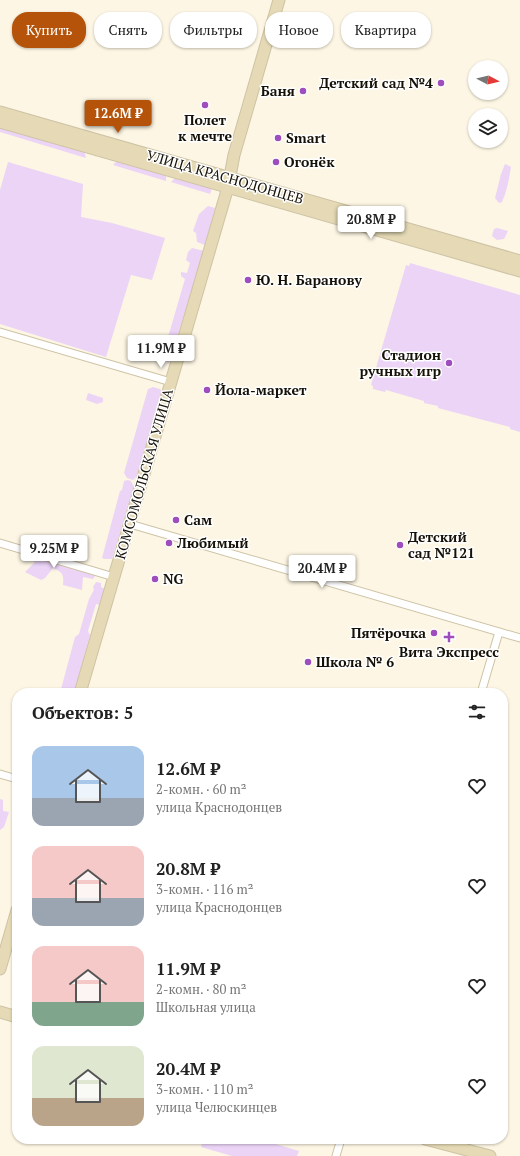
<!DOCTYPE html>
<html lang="ru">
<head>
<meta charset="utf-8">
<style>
  body { margin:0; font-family:"PT Serif",serif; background:#f2f2f2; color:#222; height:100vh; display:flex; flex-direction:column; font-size:15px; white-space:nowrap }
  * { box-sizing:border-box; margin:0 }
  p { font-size:13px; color:#767676 }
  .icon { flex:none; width:22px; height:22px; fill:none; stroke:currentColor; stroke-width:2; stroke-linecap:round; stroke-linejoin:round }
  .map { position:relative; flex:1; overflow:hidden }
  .details { position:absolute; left:12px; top:688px; width:496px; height:456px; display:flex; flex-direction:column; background:#fff; border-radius:16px; box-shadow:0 1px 3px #0004 }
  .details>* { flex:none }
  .banner { position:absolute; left:12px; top:12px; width:496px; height:36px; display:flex; gap:8px }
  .needle { width:26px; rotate:97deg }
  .fabs { position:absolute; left:468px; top:60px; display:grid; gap:8px }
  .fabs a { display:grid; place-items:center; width:40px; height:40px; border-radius:50%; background:#fff; box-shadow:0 1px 3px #0004; font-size:20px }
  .price { position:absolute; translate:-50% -34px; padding:0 9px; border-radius:4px; background:#fff; color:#222; font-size:13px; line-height:26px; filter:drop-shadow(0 1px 2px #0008) }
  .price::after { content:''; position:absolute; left:50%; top:24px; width:12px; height:9px; margin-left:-6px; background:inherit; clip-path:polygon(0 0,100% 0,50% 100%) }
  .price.selected { background:#b45309; color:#fff }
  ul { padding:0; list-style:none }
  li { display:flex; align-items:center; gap:12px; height:100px; padding:0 20px }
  li span { display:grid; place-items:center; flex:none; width:112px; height:80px; border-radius:12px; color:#555 }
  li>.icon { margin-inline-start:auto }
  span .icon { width:48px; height:48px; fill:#fffc; stroke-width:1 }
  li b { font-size:17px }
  h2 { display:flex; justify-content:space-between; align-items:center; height:48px; padding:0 20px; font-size:17px }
  .pill { padding:0 14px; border-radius:16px; background:#fff; box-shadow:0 1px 3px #0004; font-size:14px; line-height:36px }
  .pill.selected { background:#b45309; color:#fff }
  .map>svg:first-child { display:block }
  .green { fill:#ebd4f6 }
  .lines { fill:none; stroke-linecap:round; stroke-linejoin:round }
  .street-casing { stroke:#cec3a5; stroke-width:9 }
  .secondary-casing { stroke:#cec3a5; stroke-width:13 }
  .street { stroke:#fff; stroke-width:7 }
  .secondary { stroke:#e5dab5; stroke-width:11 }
  .poi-dot { fill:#9e4dbd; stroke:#fff; stroke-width:1.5 }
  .labels { text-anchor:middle; stroke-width:3; stroke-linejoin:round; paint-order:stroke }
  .poi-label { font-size:14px; font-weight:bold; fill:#151106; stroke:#fff; text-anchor:start }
  .street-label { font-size:14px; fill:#151106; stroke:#fff }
</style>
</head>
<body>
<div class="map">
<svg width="520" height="1156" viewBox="0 0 520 1156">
  <rect width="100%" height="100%" fill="#fdf6e4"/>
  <g class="green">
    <path d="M0 126 84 151 86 158 0 132Z"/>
    <path d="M118 160 166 175V181L113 165Z"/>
    <path d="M8 162 83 184 81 217 112 223 165 238 152 280 131 275 106 357 0 324V190Z"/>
    <path d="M505 164 511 167C509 179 507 191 502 202L499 203 495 198 501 174Z"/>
    <path d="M176 177 212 188 210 194 171 182Z"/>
    <path d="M208 206 215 208 205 245 197 242 196 233 193 231 199 214Z"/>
    <path d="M497 228 508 231 504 239 497 240 492 236 494 229Z"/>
    <path d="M192 248 204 251 169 363 163 360 157 351 158 346 166 344 185 279 181 276V272L187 273 190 263 186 260 188 252Z"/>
    <path d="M410 263 520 295V432L510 429V427L438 408V406L424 403V401L386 390 385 392 373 389V386L371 385 406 265 409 266Z"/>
    <path d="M153 387 160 389 162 392 137 476 133 480 127 478 124 473 148 389Z"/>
    <path d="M88 393 103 398V402L97 404 86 400Z"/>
    <path d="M128 480 131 481 134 487 112 559H105L102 558 120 491 122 490 124 481Z"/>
    <path d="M25 554 93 574 95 576 93 579 83 577 82 590 63 585C64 575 63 572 53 568L45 578 41 580 25 572 35 562 23 558Z"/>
    <path d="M96 582 101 583V587L105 589 100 605 96 604 88 631 90 635 74 693H60L75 637 79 634 89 599 94 590 93 587Z"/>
    <path d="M0 799 3 800V811L9 812 4 827 0 830Z"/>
    <path d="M203 1139H259L299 1151 297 1156H232L201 1147Z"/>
  </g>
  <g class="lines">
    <g class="street-casing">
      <g id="street">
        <path d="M0 332 171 382"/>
        <path d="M130 524 520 638"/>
        <path d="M0 543 114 577"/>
        <path d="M481 693 499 632"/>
        <path d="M0 774 17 779"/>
        <path d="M336 1156 341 1139"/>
      </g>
    </g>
    <g class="secondary-casing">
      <g id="secondary">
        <path d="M0 112 520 261"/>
        <path d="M0 122 520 271"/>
        <path d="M80 693 228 187 234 155 279 0"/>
        <path d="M0 969 17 910"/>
        <path d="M0 1012 17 1017"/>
        <path d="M425 1139 490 1156"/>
      </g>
    </g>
    <use href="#street" class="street"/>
    <use href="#secondary" class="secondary"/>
  </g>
  <g class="poi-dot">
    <circle cx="441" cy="83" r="4"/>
    <circle cx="303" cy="91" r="4"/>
    <circle cx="205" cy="105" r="4"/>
    <circle cx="278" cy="138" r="4"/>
    <circle cx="276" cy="162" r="4"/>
    <circle cx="248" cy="280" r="4"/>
    <circle cx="449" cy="363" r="4"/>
    <circle cx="207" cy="390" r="4"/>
    <circle cx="176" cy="520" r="4"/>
    <circle cx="169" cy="543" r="4"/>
    <circle cx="400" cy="545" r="4"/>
    <circle cx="155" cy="579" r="4"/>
    <circle cx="434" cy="633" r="4"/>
    <path d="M447 631h4v4h4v4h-4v4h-4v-4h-4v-4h4z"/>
    <circle cx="308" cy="662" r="4"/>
  </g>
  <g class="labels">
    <g class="poi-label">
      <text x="433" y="88" text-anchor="end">Детский сад №4</text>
      <text x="295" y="96" text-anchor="end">Баня</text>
      <text x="205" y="125" text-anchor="middle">Полет<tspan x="205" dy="16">к мечте</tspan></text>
      <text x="286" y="143">Smart</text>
      <text x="284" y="167">Огонёк</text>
      <text x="256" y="285">Ю. Н. Баранову</text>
      <text x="441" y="360" text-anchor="end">Стадион<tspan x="441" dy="16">ручных игр</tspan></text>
      <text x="215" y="395">Йола-маркет</text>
      <text x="184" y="525">Сам</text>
      <text x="408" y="542">Детский<tspan x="408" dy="16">сад №121</tspan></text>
      <text x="177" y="548">Любимый</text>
      <text x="163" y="584">NG</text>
      <text x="426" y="638" text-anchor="end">Пятёрочка</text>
      <text x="449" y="657" text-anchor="middle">Вита Экспресс</text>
      <text x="316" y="667">Школа № 6</text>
    </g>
    <g class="street-label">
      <text transform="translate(225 177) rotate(16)" y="5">УЛИЦА КРАСНОДОНЦЕВ</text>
      <text transform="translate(144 474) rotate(-74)" y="5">КОМСОМОЛЬСКАЯ УЛИЦА</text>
    </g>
  </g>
</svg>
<div class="fabs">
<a><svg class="needle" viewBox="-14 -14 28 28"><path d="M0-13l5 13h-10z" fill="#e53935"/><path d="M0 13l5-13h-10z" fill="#767676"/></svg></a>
<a><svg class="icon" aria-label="layers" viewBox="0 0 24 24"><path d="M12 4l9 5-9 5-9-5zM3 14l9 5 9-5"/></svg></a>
</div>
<b class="price selected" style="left:118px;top:134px">12.6M ₽</b>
<b class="price" style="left:371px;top:240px">20.8M ₽</b>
<b class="price" style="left:161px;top:369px">11.9M ₽</b>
<b class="price" style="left:54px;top:569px">9.25M ₽</b>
<b class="price" style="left:322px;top:589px">20.4M ₽</b>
<div class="banner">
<a class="pill selected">Купить</a>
<a class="pill">Снять</a>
<a class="pill">Фильтры</a>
<a class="pill">Новое</a>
<a class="pill">Квартира</a>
</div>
<section class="details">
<h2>Объектов: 5<svg class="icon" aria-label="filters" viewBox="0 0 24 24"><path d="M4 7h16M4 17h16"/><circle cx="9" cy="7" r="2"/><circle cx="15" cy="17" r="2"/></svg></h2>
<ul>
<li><span style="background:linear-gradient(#a9c7e8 65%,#9aa5b1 0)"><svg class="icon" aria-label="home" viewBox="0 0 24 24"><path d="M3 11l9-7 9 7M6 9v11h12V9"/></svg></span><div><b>12.6M ₽</b><p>2-комн. · 60 m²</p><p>улица Краснодонцев</p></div><svg class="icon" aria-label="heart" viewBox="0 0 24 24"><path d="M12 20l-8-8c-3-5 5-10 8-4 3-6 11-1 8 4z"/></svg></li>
<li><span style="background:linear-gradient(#f6c9c9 65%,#9aa5b1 0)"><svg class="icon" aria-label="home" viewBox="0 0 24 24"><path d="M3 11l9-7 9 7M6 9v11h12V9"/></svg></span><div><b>20.8M ₽</b><p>3-комн. · 116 m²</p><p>улица Краснодонцев</p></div><svg class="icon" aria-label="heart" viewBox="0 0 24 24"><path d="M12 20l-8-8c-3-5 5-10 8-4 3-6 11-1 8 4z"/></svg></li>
<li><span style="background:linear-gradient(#f6c9c9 70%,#7fa58c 0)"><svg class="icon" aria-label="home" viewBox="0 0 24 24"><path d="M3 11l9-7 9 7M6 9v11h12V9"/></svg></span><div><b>11.9M ₽</b><p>2-комн. · 80 m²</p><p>Школьная улица</p></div><svg class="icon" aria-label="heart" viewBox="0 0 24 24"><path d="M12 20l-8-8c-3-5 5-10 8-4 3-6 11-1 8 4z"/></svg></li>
<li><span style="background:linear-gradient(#dfe7d0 65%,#b9a48a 0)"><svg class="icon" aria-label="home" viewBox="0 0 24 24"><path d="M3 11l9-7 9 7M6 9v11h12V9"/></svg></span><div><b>20.4M ₽</b><p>3-комн. · 110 m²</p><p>улица Челюскинцев</p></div><svg class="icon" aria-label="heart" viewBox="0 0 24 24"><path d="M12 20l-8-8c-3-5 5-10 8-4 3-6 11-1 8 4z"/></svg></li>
</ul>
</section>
</div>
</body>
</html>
